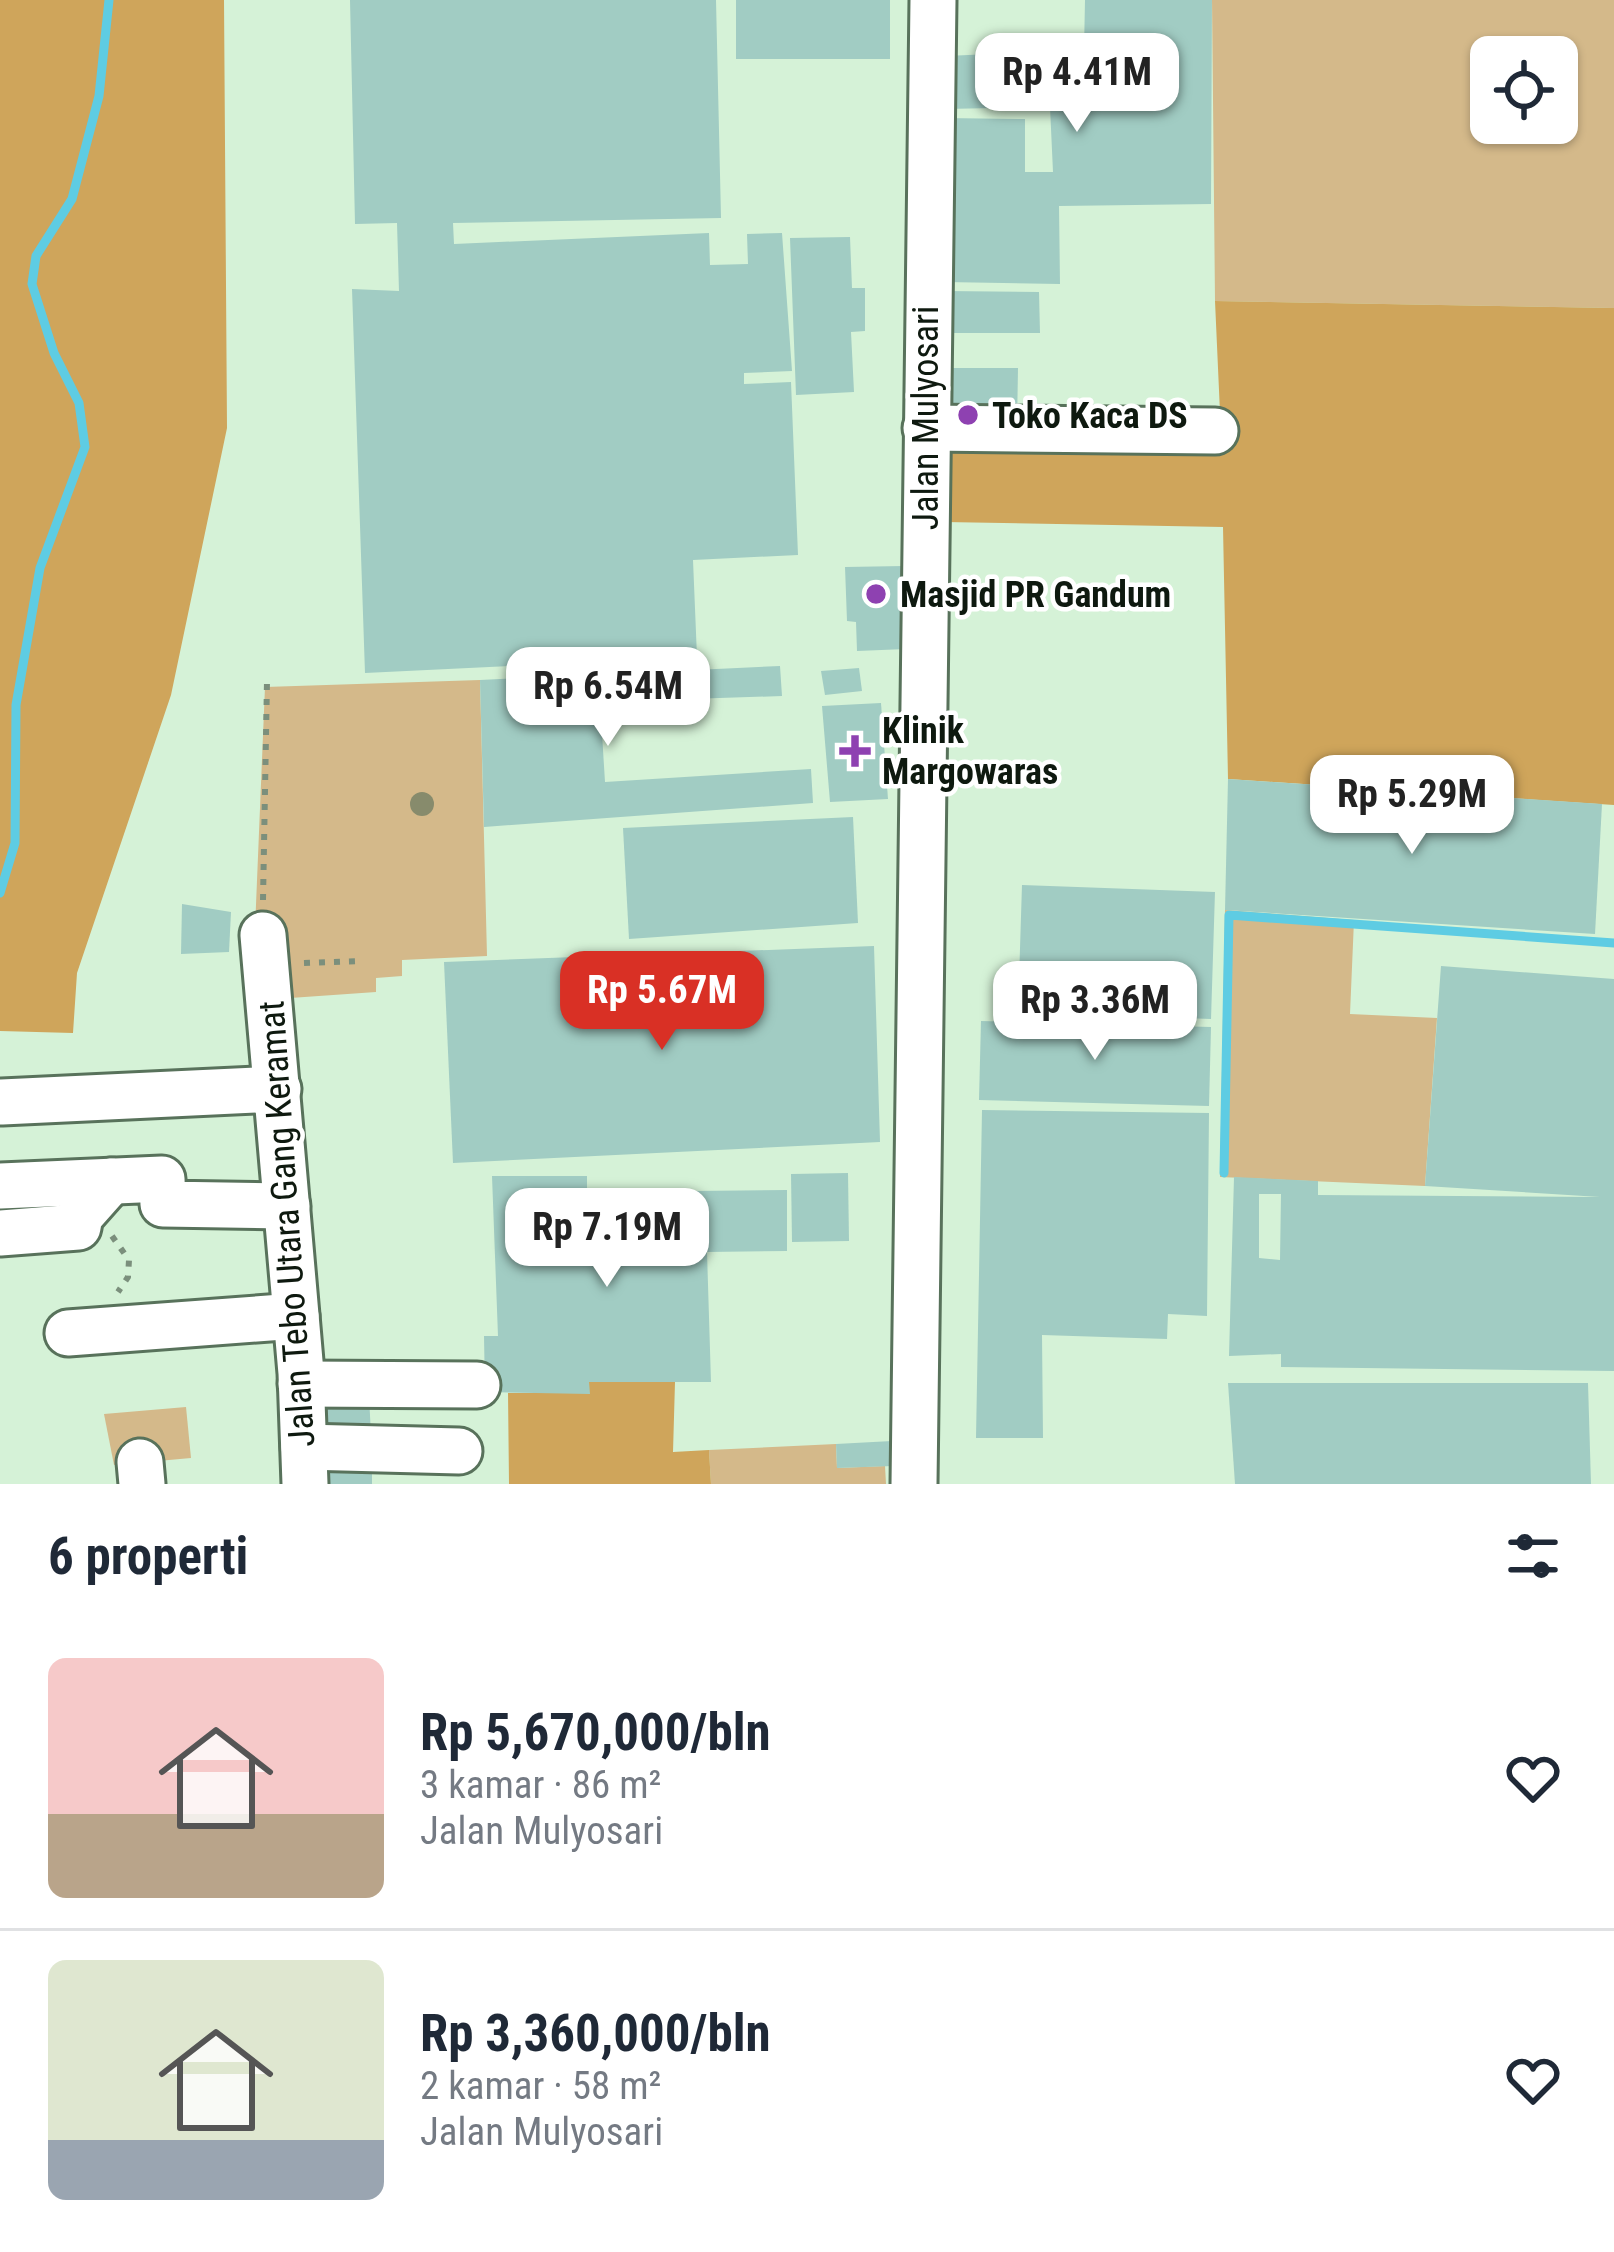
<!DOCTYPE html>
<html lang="id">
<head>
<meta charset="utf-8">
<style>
  body { margin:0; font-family:"Roboto Condensed",sans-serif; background:#f6f6f7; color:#1f2937; height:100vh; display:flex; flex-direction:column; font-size:45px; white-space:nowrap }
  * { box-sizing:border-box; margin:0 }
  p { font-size:39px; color:#747a83 }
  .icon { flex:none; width:66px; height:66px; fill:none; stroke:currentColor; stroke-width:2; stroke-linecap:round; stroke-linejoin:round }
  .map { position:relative; height:1484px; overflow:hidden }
  .panel { display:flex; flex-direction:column; background:#fff; flex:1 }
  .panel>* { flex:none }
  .tools { position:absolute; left:1470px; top:36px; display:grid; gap:24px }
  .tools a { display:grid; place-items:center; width:108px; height:108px; border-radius:18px; background:#fff; box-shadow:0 3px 9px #0004; font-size:60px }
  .price { position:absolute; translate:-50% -102px; padding:0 27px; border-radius:24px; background:#fff; color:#222; font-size:39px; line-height:78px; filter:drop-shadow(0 3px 6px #0008) }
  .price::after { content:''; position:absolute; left:50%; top:72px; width:36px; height:27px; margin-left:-18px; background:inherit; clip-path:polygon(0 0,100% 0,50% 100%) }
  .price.on { background:#d93025; color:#fff }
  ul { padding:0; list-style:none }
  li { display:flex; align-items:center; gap:36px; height:300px; padding:0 48px }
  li+li { border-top:3px solid #e0e1e3 }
  li span { display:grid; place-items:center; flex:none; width:336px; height:240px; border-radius:18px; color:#555 }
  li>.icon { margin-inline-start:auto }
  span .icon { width:144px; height:144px; fill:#fffc; stroke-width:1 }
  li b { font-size:51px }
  h2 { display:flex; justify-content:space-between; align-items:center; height:144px; padding:0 48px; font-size:51px }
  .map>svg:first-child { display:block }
  .green { fill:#d4b98a; fill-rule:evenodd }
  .forest { fill:#cfa55b }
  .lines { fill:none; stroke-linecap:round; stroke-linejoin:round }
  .stream { stroke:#5ecce3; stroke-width:9 }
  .building { fill:#a1ccc3; fill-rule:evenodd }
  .minor-casing { stroke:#58725b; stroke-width:51 }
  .path { stroke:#7b8f7c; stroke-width:6; stroke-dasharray:6 9; stroke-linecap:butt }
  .minor { stroke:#fff; stroke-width:45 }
  .tree { fill:#878b6c }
  .poi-dot { fill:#8e41b1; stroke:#fff; stroke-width:4.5 }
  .labels { text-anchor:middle; stroke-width:9; stroke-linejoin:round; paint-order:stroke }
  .poi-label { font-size:36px; font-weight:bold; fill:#0e190f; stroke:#fff; text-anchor:start }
  .street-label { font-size:36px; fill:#0e190f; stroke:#fff }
</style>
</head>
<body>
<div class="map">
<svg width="1614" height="1484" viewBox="0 0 1614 1484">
  <rect width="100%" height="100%" fill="#d5f2d7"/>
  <g class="green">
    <path d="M1212 0H1614V308L1215 301ZM1491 57H1557V123H1491Z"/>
    <path d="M480 680 487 956 402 960V976L376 978V992L276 999 255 929 265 687Z"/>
    <path d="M1225 910 1354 920 1350 1014 1437 1018 1425 1186 1220 1177Z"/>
    <path d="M186 1407 191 1458 114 1465 104 1414Z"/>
    <path d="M836 1444 837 1468 885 1466 886 1484H711L709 1450Z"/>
  </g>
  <g class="forest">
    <path d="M0 0H224L227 428 171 695 77 973 73 1033 0 1031Z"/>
    <path d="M1215 301 1614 308V805L1228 779 1223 527 944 522 942 433 1221 435Z"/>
    <path d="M589 1382H675L673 1452 709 1450 711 1484H509L508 1393H589Z"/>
  </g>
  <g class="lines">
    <g class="stream">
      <path d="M0 893 15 843 16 705 40 568 85 447 79 403 54 353 32 284 36 256 72 199 99 96 109 0"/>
      <path d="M1224 1173 1229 915 1614 943"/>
    </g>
  </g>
  <g class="building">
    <path d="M350 0H716L721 218 453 223 454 244 709 233 710 265 748 264 747 234 782 233 792 371 744 373V384L791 382 798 555 693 560 697 657 365 673 352 289 399 291 397 223 355 224Z"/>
    <rect x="736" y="0" width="154" height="59"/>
    <path d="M1085 0H1212L1211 204 1059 206 1060 284 944 282V118L1025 119V172H1053L1050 107 945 109 946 56 1084 50Z"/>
    <path d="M850 237 852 288H865V331L851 332 854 392 796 395 790 238Z"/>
    <path d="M944 291 1039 292 1040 333H945Z"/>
    <path d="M944 368H1018L1017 426 943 424Z"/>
    <path d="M904 566 906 649 857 651 856 622 847 621 845 567Z"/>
    <path d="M780 666 782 696 600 702 605 782 811 769 813 803 484 827 480 680Z"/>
    <path d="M859 668 862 691 825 695 821 671Z"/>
    <path d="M881 703 888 799 830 802 822 706Z"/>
    <path d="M1228 779 1602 804 1595 934 1225 910Z"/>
    <path d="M853 817 858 923 629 939 623 828Z"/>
    <path d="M1022 885 1215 892 1211 1019 1018 1012Z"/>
    <path d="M182 904 231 912 229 952 181 954Z"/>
    <path d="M874 946 880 1142 453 1163 444 962Z"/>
    <path d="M1441 966 1614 979V1371L1281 1367V1354L1229 1356 1234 1177 1318 1181V1195L1600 1197 1425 1186ZM1259 1194H1281L1280 1260 1259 1258Z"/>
    <path d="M981 1021 1211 1027 1209 1106 979 1100Z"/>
    <path d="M982 1110 1209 1113 1207 1316 1168 1314 1167 1339 1042 1335 1043 1438H976Z"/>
    <path d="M848 1173 849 1241 792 1242 791 1174Z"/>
    <path d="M492 1176H587V1257L697 1253 694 1191 787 1190V1251L707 1252 711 1382H589L590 1394 485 1392 484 1336H498Z"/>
    <path d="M1228 1383H1588L1591 1484H1235Z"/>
    <path d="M369 1395 371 1436 327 1437 326 1396Z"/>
    <path d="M892 1441 893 1466 837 1468 836 1444Z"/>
    <path d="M372 1455V1484H329L328 1456Z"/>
  </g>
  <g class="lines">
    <g class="minor-casing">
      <g id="minor">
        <path d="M926 428 1215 431"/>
        <path d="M263 935 301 1373 305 1484"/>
        <path d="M2 1102 278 1089"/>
        <path d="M0 1186 162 1179 163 1204 287 1206"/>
        <path d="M0 1233 78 1227 80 1216 111 1181"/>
        <path d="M68 1333 296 1316"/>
        <path d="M301 1384 477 1385"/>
        <path d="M304 1447 459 1451"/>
        <path d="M140 1462 142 1484"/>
        <path d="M914 1484 933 0"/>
      </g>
    </g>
    <g class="path">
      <path d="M263 900 267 681"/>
      <path d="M304 963 360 961"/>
      <path d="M112 1236 129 1260 128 1277 118 1292"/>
    </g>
    <use href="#minor" class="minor"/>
  </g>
  <circle class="tree" cx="422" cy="804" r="12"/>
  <g class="poi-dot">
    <circle cx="968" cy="415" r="12"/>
    <circle cx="876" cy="594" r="12"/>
    <path d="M849 733h12v12h12v12h-12v12h-12v-12h-12v-12h12z"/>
  </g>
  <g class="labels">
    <g class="poi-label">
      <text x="992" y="428">Toko Kaca DS</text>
      <text x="900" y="607">Masjid PR Gandum</text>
      <text x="882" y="743">Klinik<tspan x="882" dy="41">Margowaras</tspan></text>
    </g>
    <g class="street-label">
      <text transform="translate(925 418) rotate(-90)" y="13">Jalan Mulyosari</text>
      <text transform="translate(286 1224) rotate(-94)" y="13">Jalan Tebo Utara Gang Keramat</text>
    </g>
  </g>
</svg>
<div class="tools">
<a><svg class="icon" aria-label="locate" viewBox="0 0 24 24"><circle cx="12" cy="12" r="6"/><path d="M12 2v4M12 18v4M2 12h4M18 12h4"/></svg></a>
</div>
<b class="price" style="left:1077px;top:135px">Rp 4.41M</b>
<b class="price" style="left:608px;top:749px">Rp 6.54M</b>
<b class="price" style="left:1412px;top:857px">Rp 5.29M</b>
<b class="price on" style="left:662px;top:1053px">Rp 5.67M</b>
<b class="price" style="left:1095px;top:1063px">Rp 3.36M</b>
<b class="price" style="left:607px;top:1290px">Rp 7.19M</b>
</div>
<section class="panel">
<h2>6 properti<svg class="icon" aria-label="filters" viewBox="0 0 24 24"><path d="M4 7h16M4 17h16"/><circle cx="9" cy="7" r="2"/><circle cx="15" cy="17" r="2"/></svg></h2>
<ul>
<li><span style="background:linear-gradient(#f6c9c9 65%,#b9a48a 0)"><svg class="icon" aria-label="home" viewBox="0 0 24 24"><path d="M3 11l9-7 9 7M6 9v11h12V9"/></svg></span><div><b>Rp 5,670,000/bln</b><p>3 kamar · 86 m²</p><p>Jalan Mulyosari</p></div><svg class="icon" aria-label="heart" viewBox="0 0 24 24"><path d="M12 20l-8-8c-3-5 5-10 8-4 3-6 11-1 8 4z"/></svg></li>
<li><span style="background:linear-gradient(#dfe7d0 75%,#9aa5b1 0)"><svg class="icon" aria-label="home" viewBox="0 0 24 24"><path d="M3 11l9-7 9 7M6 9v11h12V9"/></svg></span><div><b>Rp 3,360,000/bln</b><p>2 kamar · 58 m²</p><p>Jalan Mulyosari</p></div><svg class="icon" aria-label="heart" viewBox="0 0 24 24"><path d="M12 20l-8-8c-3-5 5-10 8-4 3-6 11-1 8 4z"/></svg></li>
</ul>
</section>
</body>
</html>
